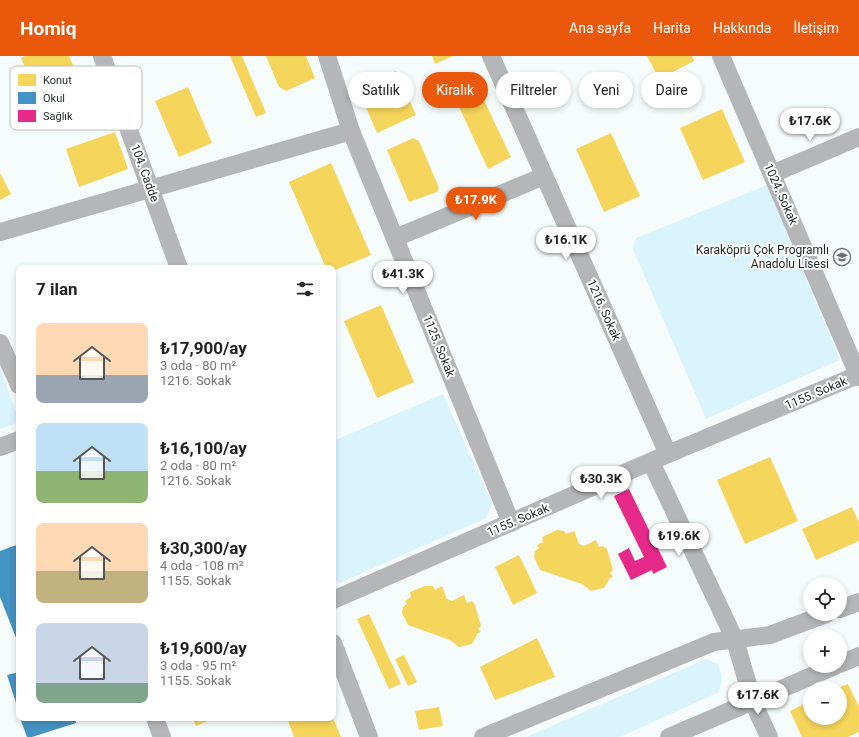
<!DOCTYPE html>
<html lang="tr">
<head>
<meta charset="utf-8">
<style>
  body { margin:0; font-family:Roboto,sans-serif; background:#f2f2f2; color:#222; height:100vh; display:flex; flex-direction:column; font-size:15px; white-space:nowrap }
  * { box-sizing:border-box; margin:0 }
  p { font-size:13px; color:#767676 }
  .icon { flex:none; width:22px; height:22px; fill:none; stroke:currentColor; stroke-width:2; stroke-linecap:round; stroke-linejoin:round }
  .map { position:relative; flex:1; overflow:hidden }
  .panel { position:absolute; left:16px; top:209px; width:320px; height:456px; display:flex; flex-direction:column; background:#fff; border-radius:8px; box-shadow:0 2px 6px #0003 }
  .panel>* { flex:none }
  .hud { position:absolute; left:348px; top:16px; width:380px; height:36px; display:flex; gap:8px }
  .fabs { position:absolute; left:803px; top:521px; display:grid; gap:8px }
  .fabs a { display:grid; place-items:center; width:44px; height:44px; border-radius:50%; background:#fff; box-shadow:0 2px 6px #0003; font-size:20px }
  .price { position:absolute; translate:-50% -34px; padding:0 9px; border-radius:14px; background:#fff; color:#222; font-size:13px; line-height:26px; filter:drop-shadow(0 1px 2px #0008) }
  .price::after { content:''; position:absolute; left:50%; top:24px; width:12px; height:9px; margin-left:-6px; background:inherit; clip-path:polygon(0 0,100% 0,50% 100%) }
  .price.current { background:#ea580c; color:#fff }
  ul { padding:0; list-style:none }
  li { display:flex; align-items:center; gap:12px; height:100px; padding:0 20px }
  li span { display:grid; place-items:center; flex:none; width:112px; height:80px; border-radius:8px; color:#555 }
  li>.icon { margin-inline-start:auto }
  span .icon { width:48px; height:48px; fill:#fffc; stroke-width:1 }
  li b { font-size:17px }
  h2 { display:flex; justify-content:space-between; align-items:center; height:48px; padding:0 20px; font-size:17px }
  .tag { padding:0 14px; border-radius:18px; background:#fff; box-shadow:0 2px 6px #0003; font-size:14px; line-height:36px }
  .tag.current { background:#ea580c; color:#fff }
  header { display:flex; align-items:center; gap:24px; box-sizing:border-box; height:56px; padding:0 20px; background:#ea580c; color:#fff }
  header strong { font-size:19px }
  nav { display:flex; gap:22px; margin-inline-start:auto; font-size:14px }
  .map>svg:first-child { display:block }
  .green { fill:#daf4fe }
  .homes { fill:#f6d55c }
  .schools { fill:#4393c3 }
  .health { fill:#e7298a }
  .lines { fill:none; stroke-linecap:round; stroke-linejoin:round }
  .minor { stroke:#b4b6b7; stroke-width:18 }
  .labels { text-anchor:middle; stroke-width:4; stroke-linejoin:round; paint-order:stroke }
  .street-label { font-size:12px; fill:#1e2527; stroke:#fff }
  .poi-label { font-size:12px; fill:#1e2527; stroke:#fff; text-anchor:end }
  .key { fill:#fff; stroke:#bcbebe; stroke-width:1 }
  .key-label { font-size:11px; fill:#1e2527 }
</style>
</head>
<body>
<header>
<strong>Homiq</strong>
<nav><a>Ana sayfa</a><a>Harita</a><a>Hakkında</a><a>İletişim</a></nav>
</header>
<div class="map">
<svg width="859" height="681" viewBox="0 0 859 681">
  <rect width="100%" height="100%" fill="#f6fbfc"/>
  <g class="green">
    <path d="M767 129 840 304 706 363 633 193 636 182Z"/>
    <path d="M0 312 19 364V366L0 373Z"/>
    <path d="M443 338 492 448 486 462 340 527 333 522V385Z"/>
    <path d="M706 603 718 608 722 622 719 636 620 681H526Z"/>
  </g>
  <g class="homes">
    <path d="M25 0H69L88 43 47 61 21 2Z"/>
    <path d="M230 0H242L266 57 256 61Z"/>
    <path d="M266 0H306L315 22 286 35 279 31Z"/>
    <path d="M432 0H453L435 8Z"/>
    <path d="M647 0H692L694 5 659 23Z"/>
    <path d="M396 15 416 59 377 77 358 33Z"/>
    <path d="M188 31 212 87 179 101 155 45Z"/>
    <path d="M482 40 511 101 488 113 459 51Z"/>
    <path d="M722 53 745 106 703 124 680 72Z"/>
    <path d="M115 76 128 113 79 131 66 93Z"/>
    <path d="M611 77 640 140 604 156 576 93Z"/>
    <path d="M413 82 419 85 439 132 437 136 409 146 387 94Z"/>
    <path d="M331 107 371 199 333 215V212H326L289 126Z"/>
    <path d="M0 117 11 138 0 144Z"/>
    <path d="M381 249 414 326 377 342 344 265Z"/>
    <path d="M770 401 798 465 745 488 717 424Z"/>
    <path d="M852 451 859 467V485L816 504 802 473Z"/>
    <path d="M557 474 564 475 566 478 574 475 579 488 584 490 596 484 599 491 603 490 607 493 613 514 610 517 613 521 610 522 604 532 591 535 582 528 540 514 534 501 535 495 539 492 537 489 543 486 542 481Z"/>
    <path d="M519 499 537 537 513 549 495 511Z"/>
    <path d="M425 530H433L435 534 442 530 447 543 452 545 464 539 467 547 472 545 475 549 481 570 478 572 481 576 478 577 472 588 459 591 450 584 408 569 402 557 403 551 407 548 405 545 411 541 410 536Z"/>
    <path d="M369 558 401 628 389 633 357 563Z"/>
    <path d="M537 582 555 621 495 644 480 611Z"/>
    <path d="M404 599 417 626 408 630 395 603Z"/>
    <path d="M848 628 859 651V676L848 681H802L790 655 810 645V662H840V631Z"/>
    <path d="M439 651 443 670 419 674 415 655Z"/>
    <path d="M192 662H214L196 670Z"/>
    <path d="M287 662H333L341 681H294Z"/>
  </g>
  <g class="schools">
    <path d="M19 488V586L18 587 0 541V495Z"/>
    <path d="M19 616V656L7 619Z"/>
    <path d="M20 662H75L76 667 32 681H27Z"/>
  </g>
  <path class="health" d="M629 433 667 511 653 518 652 514 631 524 618 498 629 492 635 505 644 501 614 440Z"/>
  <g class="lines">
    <g class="minor">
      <path d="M102 0 179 212"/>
      <path d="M327 0 351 75 511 467"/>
      <path d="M491 0 668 398"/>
      <path d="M721 0 859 321"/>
      <path d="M772 118 859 81"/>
      <path d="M0 176 351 75"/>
      <path d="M395 182 544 120"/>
      <path d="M0 287 19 329"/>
      <path d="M0 391 19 384"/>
      <path d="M651 406 735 584 753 646 769 681"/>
      <path d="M333 544 668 398 858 319"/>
      <path d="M840 553 859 546"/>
      <path d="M333 587 369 681"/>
      <path d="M840 608 859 600"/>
      <path d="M155 662 162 681"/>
      <path d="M483 681 714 586 770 579 826 558"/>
      <path d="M669 681 835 610"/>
    </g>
  </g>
  <defs>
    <g id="school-ring" transform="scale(0.9)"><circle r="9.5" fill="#fff" stroke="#6a7072" stroke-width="1.5"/><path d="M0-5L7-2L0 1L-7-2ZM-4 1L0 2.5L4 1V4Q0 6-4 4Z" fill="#6a7072"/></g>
  </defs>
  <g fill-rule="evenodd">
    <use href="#school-ring" x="842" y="201"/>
  </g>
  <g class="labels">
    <g class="street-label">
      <text transform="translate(145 117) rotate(70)" y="4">104. Cadde</text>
      <text transform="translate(781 138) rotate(66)" y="4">1024. Sokak</text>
      <text transform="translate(604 254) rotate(66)" y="4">1216. Sokak</text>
      <text transform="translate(439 290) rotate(68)" y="4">1125. Sokak</text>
      <text transform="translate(816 337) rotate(-23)" y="4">1155. Sokak</text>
      <text transform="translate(518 464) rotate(-23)" y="4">1155. Sokak</text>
    </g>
    <g class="poi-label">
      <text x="829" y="198">Karaköprü Çok Programlı<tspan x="829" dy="14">Anadolu Lisesi</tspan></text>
    </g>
  </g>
  <rect x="10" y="10" width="132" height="64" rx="6" class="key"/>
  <rect x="18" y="18" width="18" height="12" fill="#f6d55c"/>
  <rect x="18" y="36" width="18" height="12" fill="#4393c3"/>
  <rect x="18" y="54" width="18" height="12" fill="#e7298a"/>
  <g class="key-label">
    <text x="43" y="28">Konut</text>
    <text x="43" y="46">Okul</text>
    <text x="43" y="64">Sağlık</text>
  </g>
</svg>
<div class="fabs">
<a><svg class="icon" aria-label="locate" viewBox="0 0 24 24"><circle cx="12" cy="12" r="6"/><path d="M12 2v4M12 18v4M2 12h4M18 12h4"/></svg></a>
<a>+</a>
<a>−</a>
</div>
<b class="price" style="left:810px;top:86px">₺17.6K</b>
<b class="price current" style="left:476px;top:165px">₺17.9K</b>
<b class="price" style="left:566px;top:205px">₺16.1K</b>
<b class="price" style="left:403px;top:239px">₺41.3K</b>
<b class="price" style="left:601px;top:444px">₺30.3K</b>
<b class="price" style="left:679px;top:501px">₺19.6K</b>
<b class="price" style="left:758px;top:660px">₺17.6K</b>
<div class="hud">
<a class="tag">Satılık</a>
<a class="tag current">Kiralık</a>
<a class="tag">Filtreler</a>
<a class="tag">Yeni</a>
<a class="tag">Daire</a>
</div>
<section class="panel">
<h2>7 ilan<svg class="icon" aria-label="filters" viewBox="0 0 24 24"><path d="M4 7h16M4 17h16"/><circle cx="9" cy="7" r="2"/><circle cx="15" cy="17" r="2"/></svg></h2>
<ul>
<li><span style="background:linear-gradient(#ffd9b3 65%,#9aa5b1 0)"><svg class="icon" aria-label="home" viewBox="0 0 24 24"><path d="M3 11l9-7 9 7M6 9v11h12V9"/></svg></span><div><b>₺17,900/ay</b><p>3 oda · 80 m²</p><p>1216. Sokak</p></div></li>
<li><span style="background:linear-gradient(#bfe0f5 60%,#8fb573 0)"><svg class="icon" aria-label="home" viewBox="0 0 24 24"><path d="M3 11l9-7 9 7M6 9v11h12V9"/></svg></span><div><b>₺16,100/ay</b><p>2 oda · 80 m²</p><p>1216. Sokak</p></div></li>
<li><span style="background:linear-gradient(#ffd9b3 60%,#c2b280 0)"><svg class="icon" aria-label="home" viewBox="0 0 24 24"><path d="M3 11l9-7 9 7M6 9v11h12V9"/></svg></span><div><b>₺30,300/ay</b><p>4 oda · 108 m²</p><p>1155. Sokak</p></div></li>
<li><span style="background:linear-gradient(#c9d6e8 75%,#7fa58c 0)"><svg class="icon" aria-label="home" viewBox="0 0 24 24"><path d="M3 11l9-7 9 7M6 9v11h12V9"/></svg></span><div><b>₺19,600/ay</b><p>3 oda · 95 m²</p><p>1155. Sokak</p></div></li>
</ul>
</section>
</div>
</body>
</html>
